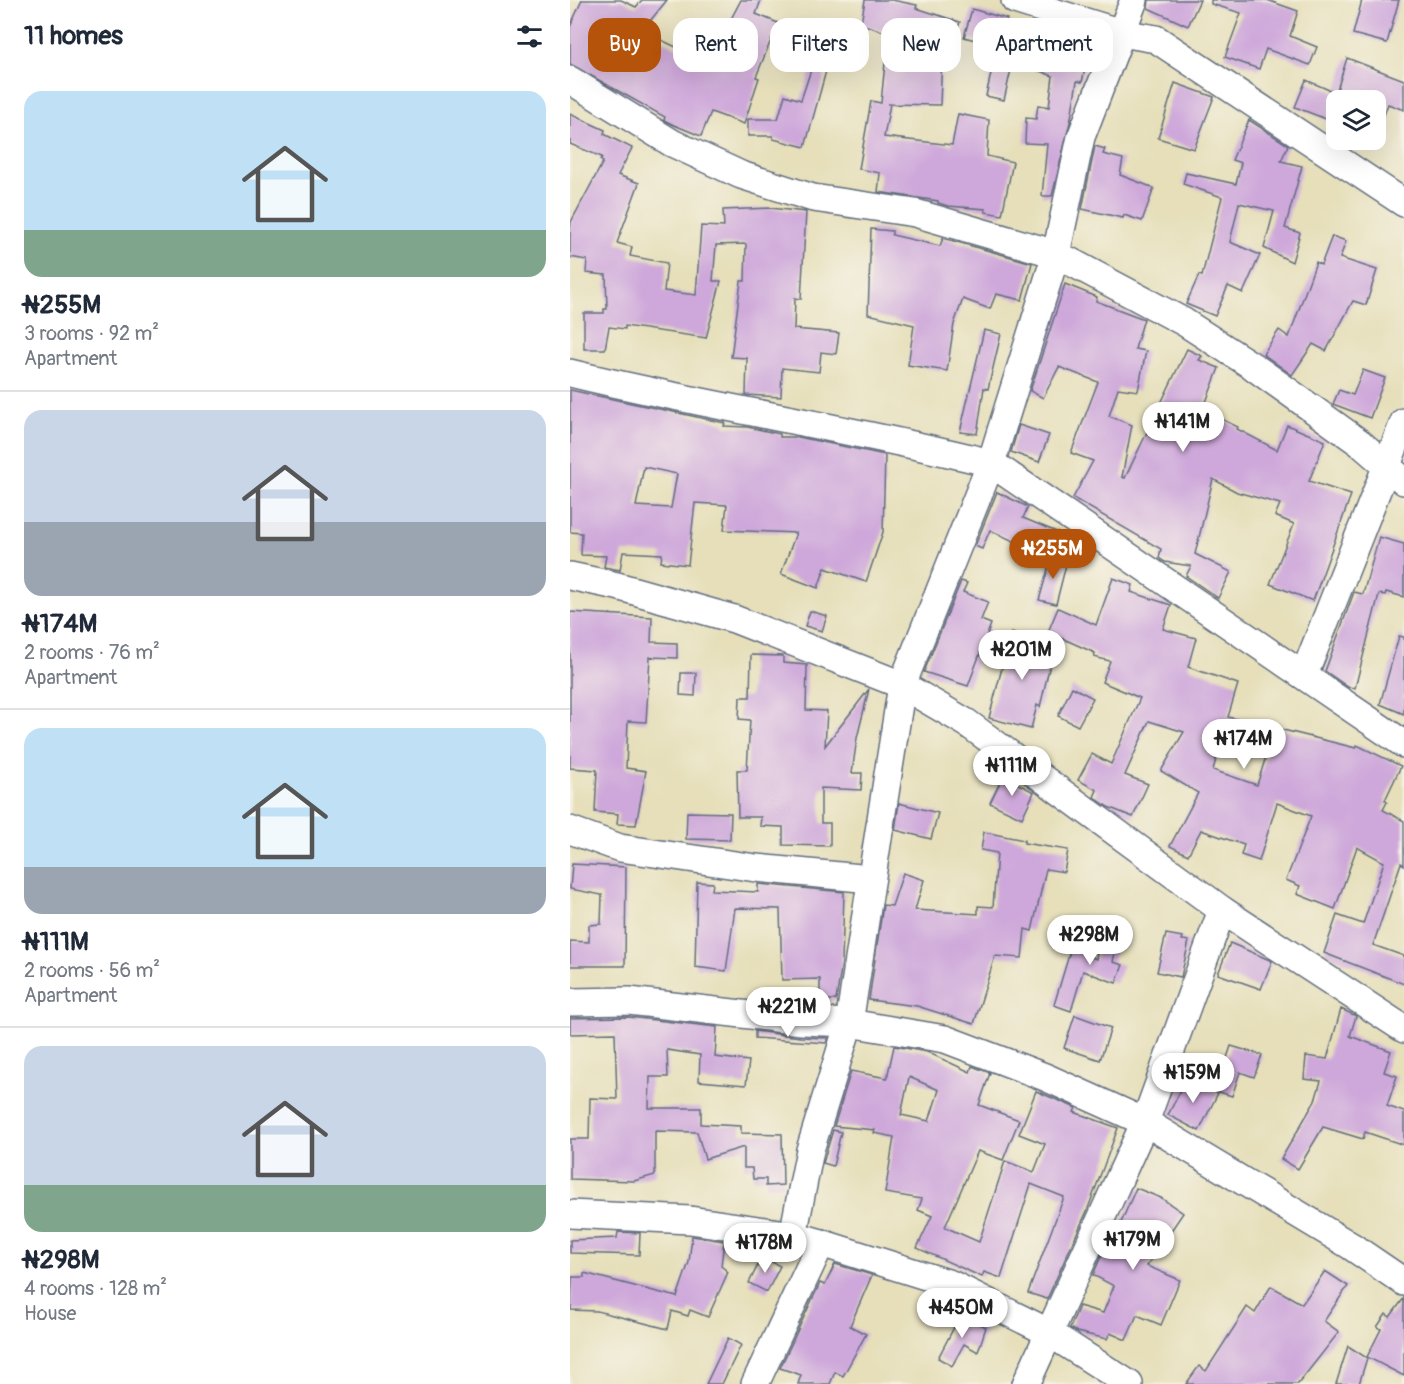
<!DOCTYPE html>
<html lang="en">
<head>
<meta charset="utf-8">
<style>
  body { margin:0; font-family:Pangolin,sans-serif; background:#f6f6f7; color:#1f2937; height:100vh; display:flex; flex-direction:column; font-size:22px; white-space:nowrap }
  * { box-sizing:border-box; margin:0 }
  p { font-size:20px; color:#747a83 }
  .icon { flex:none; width:33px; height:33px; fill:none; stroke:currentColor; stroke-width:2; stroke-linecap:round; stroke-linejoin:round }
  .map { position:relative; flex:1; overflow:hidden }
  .panel { display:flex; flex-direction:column; background:#fff; width:570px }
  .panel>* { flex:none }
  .top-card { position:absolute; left:18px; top:18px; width:570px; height:54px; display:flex; gap:12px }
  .fabs { position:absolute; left:756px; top:90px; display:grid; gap:12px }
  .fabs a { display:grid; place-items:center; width:60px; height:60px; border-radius:12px; background:#fff; box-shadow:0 6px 24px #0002; font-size:30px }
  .price { position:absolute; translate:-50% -51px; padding:0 14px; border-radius:21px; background:#fff; color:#222; font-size:20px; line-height:39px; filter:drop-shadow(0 2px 3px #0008) }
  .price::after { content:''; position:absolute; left:50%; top:36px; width:18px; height:14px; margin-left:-9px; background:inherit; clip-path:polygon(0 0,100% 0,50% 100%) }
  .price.current { background:#b45309; color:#fff }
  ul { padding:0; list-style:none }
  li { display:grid; align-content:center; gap:12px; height:318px; padding:0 24px }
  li+li { border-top:2px solid #e0e1e3 }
  li span { display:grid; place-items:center; height:186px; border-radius:18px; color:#555 }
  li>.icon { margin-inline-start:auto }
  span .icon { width:108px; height:108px; fill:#fffc; stroke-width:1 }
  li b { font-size:26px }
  h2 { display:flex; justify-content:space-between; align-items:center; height:72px; padding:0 24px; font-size:26px }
  .pill { padding:0 21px; border-radius:18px; background:#fff; box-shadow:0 6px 24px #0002; font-size:21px; line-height:54px }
  .pill.current { background:#b45309; color:#fff }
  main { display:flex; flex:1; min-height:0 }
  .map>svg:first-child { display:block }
  .building { fill:#cea8da; fill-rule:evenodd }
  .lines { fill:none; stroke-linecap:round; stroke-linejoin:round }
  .minor-casing { stroke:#626d7e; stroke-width:30 }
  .minor { stroke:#fff; stroke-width:27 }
</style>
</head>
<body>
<main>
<section class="panel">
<h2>11 homes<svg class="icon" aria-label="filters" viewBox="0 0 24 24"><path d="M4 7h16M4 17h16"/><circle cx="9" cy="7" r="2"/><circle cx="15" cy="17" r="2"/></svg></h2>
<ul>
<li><span style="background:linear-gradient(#bfe0f5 75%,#7fa58c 0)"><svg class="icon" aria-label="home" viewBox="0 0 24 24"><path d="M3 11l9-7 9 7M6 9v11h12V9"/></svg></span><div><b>₦255M</b><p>3 rooms · 92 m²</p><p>Apartment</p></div></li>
<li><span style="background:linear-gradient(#c9d6e8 60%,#9aa5b1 0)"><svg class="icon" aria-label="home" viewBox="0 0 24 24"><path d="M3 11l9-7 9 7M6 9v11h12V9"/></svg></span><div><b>₦174M</b><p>2 rooms · 76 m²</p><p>Apartment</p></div></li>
<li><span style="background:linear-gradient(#bfe0f5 75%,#9aa5b1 0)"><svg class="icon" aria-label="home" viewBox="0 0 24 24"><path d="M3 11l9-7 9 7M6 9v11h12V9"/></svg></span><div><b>₦111M</b><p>2 rooms · 56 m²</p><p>Apartment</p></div></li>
<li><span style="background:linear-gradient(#c9d6e8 75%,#7fa58c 0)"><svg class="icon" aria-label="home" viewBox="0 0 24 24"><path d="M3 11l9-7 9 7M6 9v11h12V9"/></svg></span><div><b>₦298M</b><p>4 rooms · 128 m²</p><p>House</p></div></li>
</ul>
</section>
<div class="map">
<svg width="834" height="1384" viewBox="0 0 834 1384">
  <rect width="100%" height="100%" fill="#f7f3e8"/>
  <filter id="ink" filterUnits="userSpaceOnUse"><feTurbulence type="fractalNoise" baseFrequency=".0167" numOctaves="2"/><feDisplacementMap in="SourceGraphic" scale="12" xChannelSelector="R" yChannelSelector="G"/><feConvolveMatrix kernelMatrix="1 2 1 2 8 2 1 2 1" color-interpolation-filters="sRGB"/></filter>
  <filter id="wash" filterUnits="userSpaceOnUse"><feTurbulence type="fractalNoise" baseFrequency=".008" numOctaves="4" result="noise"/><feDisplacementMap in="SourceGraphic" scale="24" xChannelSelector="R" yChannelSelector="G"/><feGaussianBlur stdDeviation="1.35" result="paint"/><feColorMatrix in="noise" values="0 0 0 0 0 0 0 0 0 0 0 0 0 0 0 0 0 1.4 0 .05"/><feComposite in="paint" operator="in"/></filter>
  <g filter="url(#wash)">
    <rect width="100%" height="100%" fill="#e6dfba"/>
    <g id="blocks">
      <g class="building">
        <path d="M12 0H51L66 7 72 0H97L72 31 108 48 118 21 153 34 171 0H191L186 14 208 23 186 77 189 78 174 124 141 112 131 136 104 125 94 120 95 117 0 64V27Z"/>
        <path d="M295 0H322L347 5 346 8 390 22 379 56 372 54 370 105 317 104H320L314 137 382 145 388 114 419 120 417 156 443 162 432 215 415 212 416 209 378 206 368 203V201L308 192 310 173 289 169 301 101 311 103 318 33 291 24Z"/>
        <path d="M579 0H630L618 26 578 8Z"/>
        <path d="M641 0H697L728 11 720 36 747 47 740 65 696 49 689 69 655 57 671 13 641 4Z"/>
        <path d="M792 0H829L817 43 783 34Z"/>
        <path d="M402 9 437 19 436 22 490 40 520 47 512 82 507 81 501 118 482 196H472L477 144 455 143 456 118 466 119 468 105 479 107 483 76 443 61 434 100 416 96 427 46 394 37Z"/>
        <path d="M255 27 267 31 235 147 203 139V136H178V119H208L215 95 231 100Z"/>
        <path d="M777 58 834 80V110L818 104 807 134 806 100H766V123L725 107 736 80 766 93Z"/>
        <path d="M605 83 644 97 624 149 588 138Z"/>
        <path d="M0 114 35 130 34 134 62 148 48 175 69 183 47 243 62 247 60 256 97 263 94 291 126 295 131 226 154 227 153 210 200 208 236 212 231 299 225 298 224 329 269 333 266 354 251 352 249 372 212 368 211 397 176 395 177 358 161 357 171 281H175L176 244 146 245 143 281H151L136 338 55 326V329L39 327 35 349H14V313H34V309H37L36 275 16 273 17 260 0 257V232L1 222 33 162 30 160 32 157 0 144Z"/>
        <path d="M679 120 718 145 711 161 732 166 715 228 730 233 722 262 694 248 704 211 669 203 660 242 690 255 673 293 658 286 645 316 616 304 629 275 632 276 652 197 613 184 616 173 666 184 671 163 662 160Z"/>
        <path d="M525 146 535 149 533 154 553 159 550 175 584 188 572 221 554 215 553 218 512 209Z"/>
        <path d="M301 229 322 231V235L370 246 373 238 462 263 452 300 426 294 420 309 393 299 384 324 377 371 338 365 344 325 298 314Z"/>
        <path d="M762 236 776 241 770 258 807 270 796 305 783 301 756 351 743 344 722 375 693 354 709 330 719 337 746 262 751 265Z"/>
        <path d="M495 284 527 297 526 301 574 319 565 349 576 351 568 391 548 388 539 416 562 425 552 477 555 478 617 349 632 356 629 360 649 368 633 410 668 427 667 429 707 450 717 425 755 441 739 481 781 495 743 601 700 584 724 524 705 516 710 504 667 492 643 479 625 554 661 572 648 598 616 576 621 566 595 562 589 558 591 549 503 498 523 461 501 453 528 382 489 367 473 398 460 391Z"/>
        <path d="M414 330 431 334 418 389 414 388 407 434 390 432Z"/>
        <path d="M793 370 815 378 800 418 763 404 769 390 783 395Z"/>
        <path d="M0 390 155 423 154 426 177 427 210 434V437H228L315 455 313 532 296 582 255 568 248 588 211 574 226 533 154 530 157 505 125 503 118 565 91 562 92 554 53 552 50 570 34 567 36 556 11 555 12 533 0 532ZM74 467 107 474 101 508 66 506Z"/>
        <path d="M449 425 479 435 469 462 441 452Z"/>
        <path d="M427 492 458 507 453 518 506 540 515 546 514 550 476 544 472 558 446 547 448 543 420 530 412 549 405 546Z"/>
        <path d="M809 537 834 544V597L816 592 815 595 809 594 785 688 778 687 755 671 784 592 793 594Z"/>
        <path d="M482 555 497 561 486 604 469 600Z"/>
        <path d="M543 578 563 585 561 592 601 605 593 629 626 638 618 667 668 684 658 717 688 724 685 737 654 731 643 770 687 785 705 728 786 748 787 745 831 766 815 800 817 802 813 810 834 821V865L831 863 803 945 834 956V984L754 953 767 915 793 924 814 862 787 847 765 909 727 894 730 886 716 880 741 816 707 803 689 861 671 855 674 845 631 830 618 855 600 846 628 793 591 771 614 732 579 721 555 775 578 784 563 817 538 807 524 797 527 790 508 780 522 754 541 764 570 698 532 682 540 661 524 657 525 653 478 632 488 608 526 625Z"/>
        <path d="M391 581 397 583 393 592 418 602 411 620 421 624 398 686 354 672Z"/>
        <path d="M240 611 257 616 252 631 235 626Z"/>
        <path d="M0 612 82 617 81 642 107 643V658L80 657 76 722 58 721 56 768 76 771 66 825 47 824 48 814 25 812 27 770 0 768Z"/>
        <path d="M441 633 485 643 470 707 467 705 461 729 419 718Z"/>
        <path d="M829 636 834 637V714L810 704Z"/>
        <path d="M181 655 213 656V663L237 665 236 710 257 711 255 746 299 689 287 738 282 773H292L291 790 251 788V823H260V846L213 845V827L190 826 191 817H168L167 770H177L180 720 169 719 170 697H180Z"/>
        <path d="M111 673H126L125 696 110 695Z"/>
        <path d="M502 687 523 698 508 726 488 716Z"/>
        <path d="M433 776 464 792 452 818 420 803Z"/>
        <path d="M329 803 368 813 361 839 325 830Z"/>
        <path d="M117 812 161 813 160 840 116 839Z"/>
        <path d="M414 832 454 840V843L498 850 494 872 476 869 462 931 455 929 452 958 425 956 404 1024 347 1006 299 1000 313 905 322 906 333 873 354 880 345 910 408 914V906L423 907 427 853 411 850Z"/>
        <path d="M2 864 56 867 55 966H0V941L19 942V925L31 924 32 895 0 889Z"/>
        <path d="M127 882 143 883 142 890 188 892V884L274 892 272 963 266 1000H250V979L212 980 210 909 165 908 156 971 125 967Z"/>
        <path d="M532 923 550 926 543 962 553 965 546 983 513 971 501 1011 484 1005 501 948 526 959Z"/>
        <path d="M596 934 613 937 612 940 619 941 611 977 587 972Z"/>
        <path d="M660 943 702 961 691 989 648 974Z"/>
        <path d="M771 1009 786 1016 780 1036 821 1051 814 1072 827 1076 817 1106 834 1112V1145L795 1132 793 1139 753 1127 728 1169 711 1159 745 1101 751 1081 734 1079 736 1056 757 1059Z"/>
        <path d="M505 1015 541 1028 530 1060 494 1048Z"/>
        <path d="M58 1017 147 1027 145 1057 179 1061 176 1085 129 1081 130 1055 97 1050 98 1077H80L79 1108H131V1124L171 1126V1133L212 1134 213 1185 196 1186V1179H183L182 1168H174V1147L135 1159 127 1132 85 1131V1175L64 1181 0 1179V1139H19L20 1098 47 1099 45 1033 0 1034V1018Z"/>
        <path d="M185 1031 230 1037 258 1038 256 1043 185 1038Z"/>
        <path d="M324 1046 357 1052 400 1072 402 1066 420 1073 409 1105 449 1120 433 1160 408 1151 375 1227 409 1242 435 1161 464 1172 475 1144 449 1134 466 1091 506 1108 504 1112 548 1128 517 1211 477 1299 458 1293 494 1197 461 1184 431 1278 414 1272 412 1277 347 1248 362 1216 348 1210 352 1199 315 1193 324 1137 304 1133 305 1130 264 1126 281 1071 317 1078ZM339 1077 369 1090 359 1121 331 1115Z"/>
        <path d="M661 1046 692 1055 684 1077 670 1072 662 1096 646 1091Z"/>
        <path d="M617 1078 648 1093 629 1131 598 1115Z"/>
        <path d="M263 1130 271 1132 263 1166 253 1163Z"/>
        <path d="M566 1188 591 1198 613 1213 577 1266 610 1280 591 1325 567 1315 556 1340 540 1333 537 1339 507 1332 500 1328 509 1306 533 1313 544 1286 523 1275 540 1237 544 1239Z"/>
        <path d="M48 1232 70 1233 69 1255 0 1253V1240L47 1238Z"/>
        <path d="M122 1236 154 1241 151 1266 158 1272 138 1317 120 1310 118 1316 102 1311 98 1329 27 1311 1 1310 2 1277H14V1273L107 1297 119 1262Z"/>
        <path d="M192 1257 210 1266 197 1292 179 1283Z"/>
        <path d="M265 1264 302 1275 280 1326 296 1334 273 1376 265 1372 260 1384H228L231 1375 210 1368 250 1283 255 1285Z"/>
        <path d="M755 1271 778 1286 754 1321 769 1332 728 1384H616L629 1366 636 1371 677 1307 685 1313 701 1286 732 1304Z"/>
        <path d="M834 1298V1376L797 1357 811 1329 807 1327 816 1314 820 1317Z"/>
        <path d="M391 1314 416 1327 408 1352 394 1344 382 1366 368 1358Z"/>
        <path d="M158 1338 171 1345 152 1384H136Z"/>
        <path d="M778 1346 797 1358 789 1384H766Z"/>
      </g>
    </g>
  </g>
  <g filter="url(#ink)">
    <use href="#blocks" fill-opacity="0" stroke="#626d7e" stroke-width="1.5"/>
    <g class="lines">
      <g class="minor-casing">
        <g id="minor">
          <path d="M445 0 551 33 586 39 834 203"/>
          <path d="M0 80 102 143 171 175 243 198 345 213 486 254 614 322 684 367 790 443 834 481"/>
          <path d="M0 373C139 407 281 428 421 463L834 744"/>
          <path d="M0 576 47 586 164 619 332 685 397 723 652 910 834 1029"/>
          <path d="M734 675 834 422"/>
          <path d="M0 830 50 848 186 868 301 879"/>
          <path d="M0 1002 59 1001 232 1021 279 1023 375 1039 475 1077 575 1122 781 1246 834 1282"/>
          <path d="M0 1214 120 1220 223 1235"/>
          <path d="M251 1243 381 1284 478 1332 559 1384"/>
          <path d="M185 1384 251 1243 223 1235 240 1150 279 1023 332 685 421 463 486 254 511 137 564 0"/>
          <path d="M456 1384 575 1122 652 910"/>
        </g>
      </g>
      <use href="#minor" class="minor"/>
    </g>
  </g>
</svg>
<div class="fabs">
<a><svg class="icon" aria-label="layers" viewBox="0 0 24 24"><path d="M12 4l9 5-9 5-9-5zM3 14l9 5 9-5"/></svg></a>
</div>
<b class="price" style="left:613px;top:453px">₦141M</b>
<b class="price current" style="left:483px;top:580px">₦255M</b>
<b class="price" style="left:452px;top:681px">₦201M</b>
<b class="price" style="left:674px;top:770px">₦174M</b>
<b class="price" style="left:442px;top:797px">₦111M</b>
<b class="price" style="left:520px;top:966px">₦298M</b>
<b class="price" style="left:218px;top:1038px">₦221M</b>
<b class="price" style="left:623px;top:1104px">₦159M</b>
<b class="price" style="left:563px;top:1271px">₦179M</b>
<b class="price" style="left:195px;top:1274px">₦178M</b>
<b class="price" style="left:392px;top:1339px">₦450M</b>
<div class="top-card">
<a class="pill current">Buy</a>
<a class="pill">Rent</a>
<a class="pill">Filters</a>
<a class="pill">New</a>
<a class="pill">Apartment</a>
</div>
</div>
</main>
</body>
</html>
